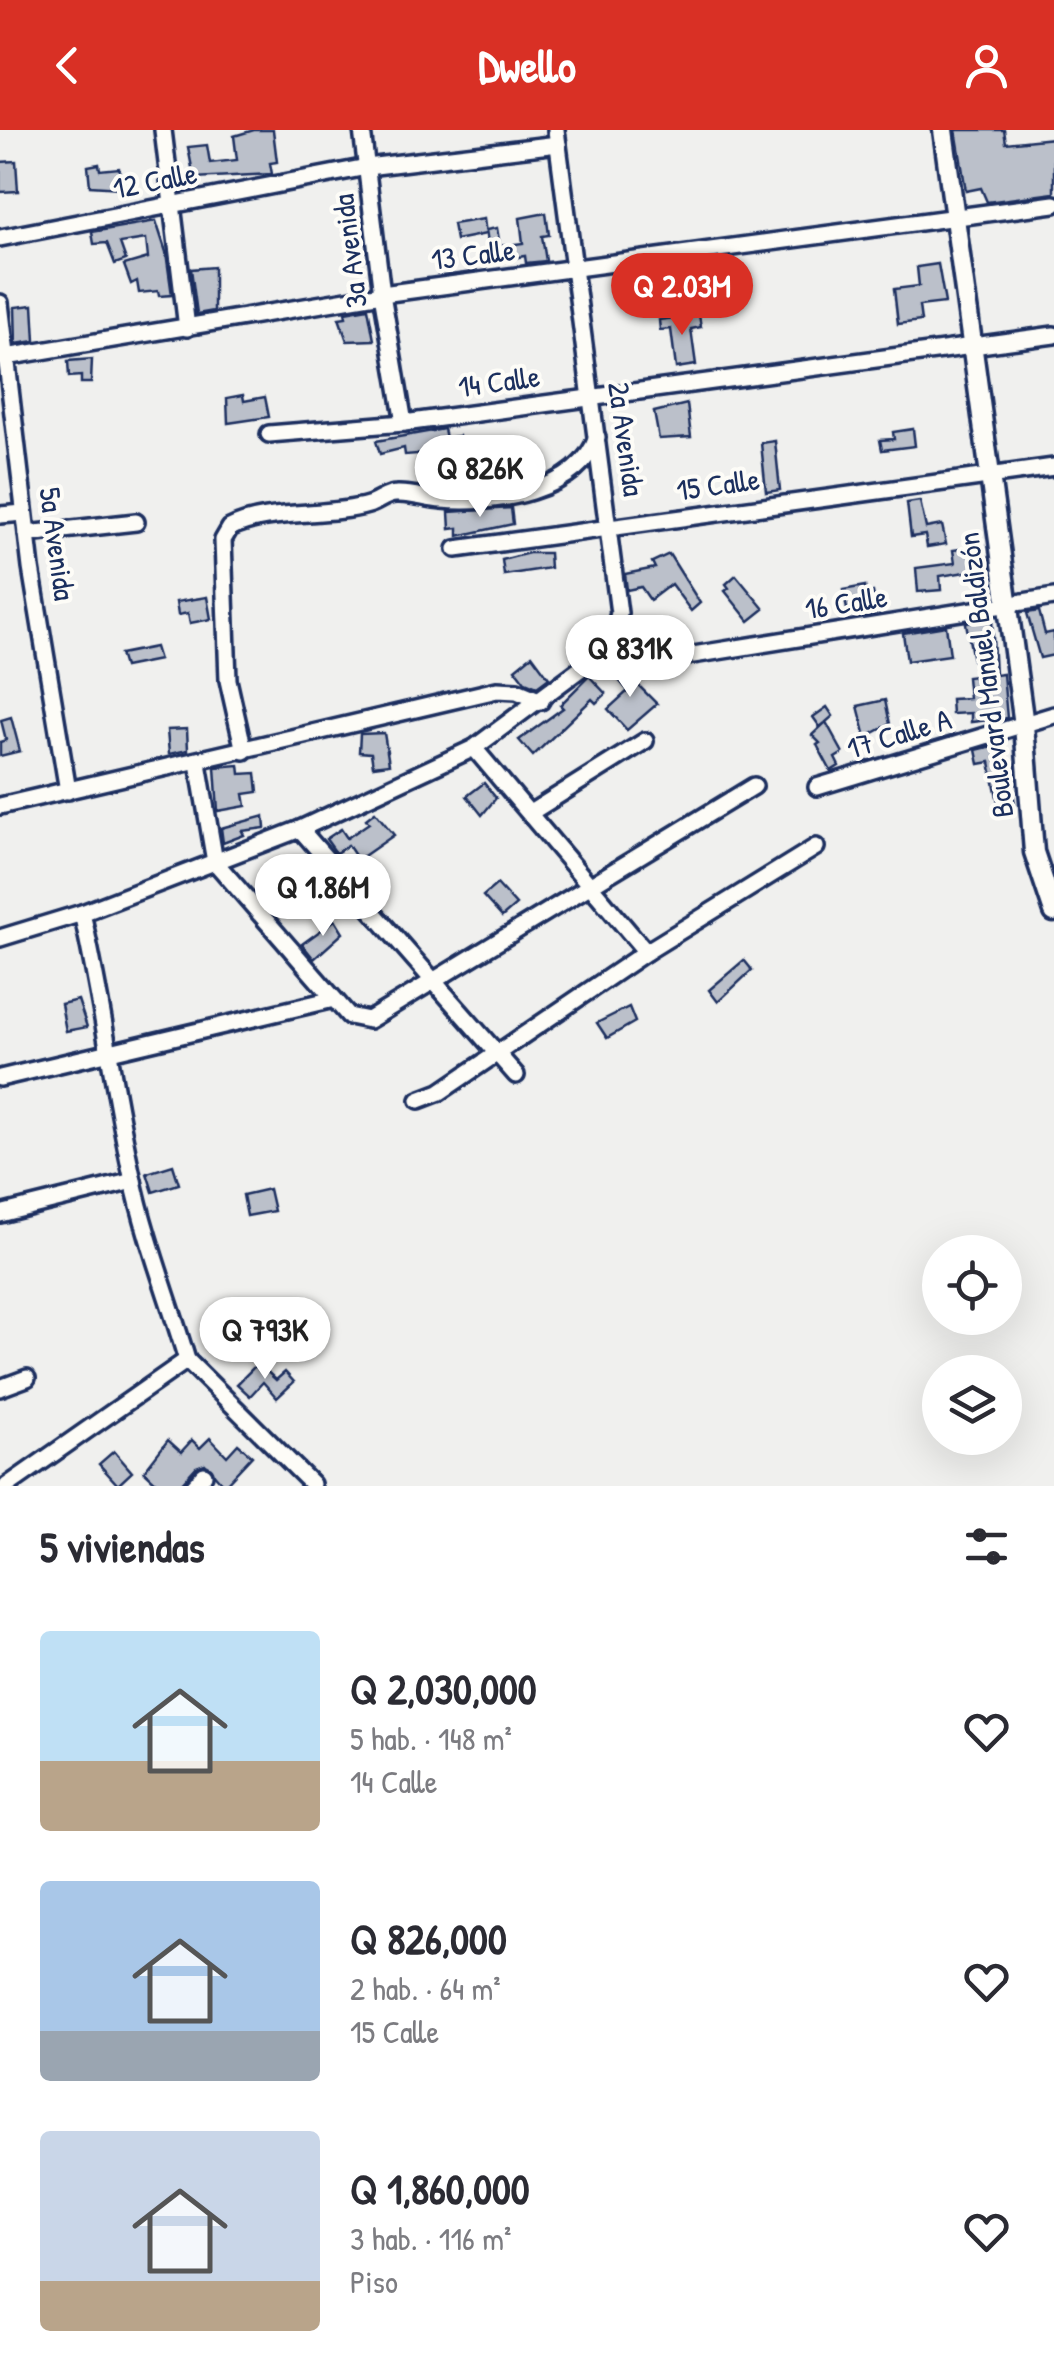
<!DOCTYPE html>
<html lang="es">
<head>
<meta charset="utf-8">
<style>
  body { margin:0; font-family:"Patrick Hand",sans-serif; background:#f2f2f3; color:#2b2b33; height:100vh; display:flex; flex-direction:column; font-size:38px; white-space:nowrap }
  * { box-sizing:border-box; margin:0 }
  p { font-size:32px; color:#7c7c81 }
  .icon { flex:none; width:55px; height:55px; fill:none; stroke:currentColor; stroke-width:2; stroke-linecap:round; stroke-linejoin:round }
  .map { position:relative; height:1356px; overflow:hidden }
  .side { display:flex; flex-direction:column; background:#fff; flex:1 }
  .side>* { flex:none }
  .buttons { position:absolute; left:922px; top:1105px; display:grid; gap:20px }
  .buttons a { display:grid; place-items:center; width:100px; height:100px; border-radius:50%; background:#fff; box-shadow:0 10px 40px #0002; font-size:50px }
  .price { position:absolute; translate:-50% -85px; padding:0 22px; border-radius:35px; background:#fff; color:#222; font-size:32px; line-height:65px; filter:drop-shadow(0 2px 5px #0008) }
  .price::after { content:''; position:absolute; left:50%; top:60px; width:30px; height:22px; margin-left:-15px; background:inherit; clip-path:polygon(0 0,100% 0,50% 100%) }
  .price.on { background:#d93025; color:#fff }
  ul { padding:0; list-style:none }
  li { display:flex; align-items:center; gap:30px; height:250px; padding:0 40px }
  li span { display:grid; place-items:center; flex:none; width:280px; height:200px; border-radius:10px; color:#555 }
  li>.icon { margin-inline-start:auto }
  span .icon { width:120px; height:120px; fill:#fffc; stroke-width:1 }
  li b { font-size:42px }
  h2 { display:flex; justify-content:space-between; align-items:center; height:120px; padding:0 40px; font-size:42px }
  header { display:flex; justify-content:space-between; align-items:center; height:130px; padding:0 40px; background:#d93025; color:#fff; font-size:45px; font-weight:700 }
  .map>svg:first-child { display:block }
  .building { fill:#bbc0ca; stroke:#1b2f5e; stroke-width:2.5 }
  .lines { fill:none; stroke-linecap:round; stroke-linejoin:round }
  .minor-casing { stroke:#1b2f5e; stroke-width:22 }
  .major-casing { stroke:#1b2f5e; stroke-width:25 }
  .minor { stroke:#fdfcf7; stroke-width:15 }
  .major { stroke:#fdfcf7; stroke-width:18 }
  .labels { text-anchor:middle; stroke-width:8; stroke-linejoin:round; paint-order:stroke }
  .street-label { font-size:30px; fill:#1b2f5e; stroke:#fdfcf7 }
</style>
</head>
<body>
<header><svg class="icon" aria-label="back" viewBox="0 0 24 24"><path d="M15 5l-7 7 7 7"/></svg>Dwello<svg class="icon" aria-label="person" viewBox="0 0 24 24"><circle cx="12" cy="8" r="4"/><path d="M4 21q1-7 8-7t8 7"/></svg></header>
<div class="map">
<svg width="1054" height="1356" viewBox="0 0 1054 1356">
  <rect width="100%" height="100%" fill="#f0f0ee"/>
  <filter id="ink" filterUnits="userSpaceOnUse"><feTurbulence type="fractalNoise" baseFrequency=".01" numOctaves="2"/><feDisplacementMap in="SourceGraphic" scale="20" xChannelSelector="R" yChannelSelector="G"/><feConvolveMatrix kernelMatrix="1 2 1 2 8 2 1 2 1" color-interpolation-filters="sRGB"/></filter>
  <g filter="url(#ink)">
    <g class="building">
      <path d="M254 0H273L277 32 270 33 272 44 194 48 188 17 207 15 210 33 237 30 234 6Z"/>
      <path d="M956 0H1004L1006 13 1054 8V63L987 72 981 58 966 61Z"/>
      <path d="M16 31 18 61 0 62V32Z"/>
      <path d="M99 34 100 40 119 38 121 58 90 56 88 36Z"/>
      <path d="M546 83 549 105 542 106 546 131 526 133 525 126 491 131 486 100 497 98 500 116 523 113 520 88Z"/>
      <path d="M484 89 486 104 456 110 453 94Z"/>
      <path d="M156 91 166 122 172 165 159 166 158 161 139 163 137 151 131 154 124 135 148 128 146 109 120 113 126 130 115 134 107 113 94 114 92 102Z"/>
      <path d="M938 134 945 173 919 176 921 191 898 194 894 159 919 156 917 137Z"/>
      <path d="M214 137V181L197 184 191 139Z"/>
      <path d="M33 175 35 211 16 214 15 177Z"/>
      <path d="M368 178 374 210 347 211 339 188 346 187 345 182Z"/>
      <path d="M699 185 701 197 691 199 696 235 676 238 671 199 660 200 659 190Z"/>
      <path d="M92 229 91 253H81V246L69 247 68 231Z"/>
      <path d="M243 265 244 271 265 267 269 287 228 293 227 268Z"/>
      <path d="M687 274 691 307 659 309 654 282Z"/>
      <path d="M444 299 446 308 459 306 463 327 493 326V333L446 339 444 322 405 325 404 318 380 324 376 311Z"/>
      <path d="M913 299 915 316 882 320 880 310 894 309 893 302Z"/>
      <path d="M775 311 780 360 766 362 761 313Z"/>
      <path d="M920 371 926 398 942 395 946 414 927 417 925 405 911 407 907 373Z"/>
      <path d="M511 378 513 394 458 406V398L450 399 449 382Z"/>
      <path d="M981 416 985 439 940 446 941 460 918 462 916 438 955 433 953 420Z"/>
      <path d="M529 423H549L550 438 504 445 502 430Z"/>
      <path d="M669 424 700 473 691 481 671 454 650 470 641 457 627 460 625 444 655 438 652 432Z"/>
      <path d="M736 445 764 479 749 491 725 461 729 458 726 454Z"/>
      <path d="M865 456 866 464 873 462 876 479 848 484 843 460Z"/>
      <path d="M207 467 211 489 190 493 188 483 178 485 176 472Z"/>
      <path d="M1039 481 1045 504 1054 502V525L1040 528 1027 483Z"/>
      <path d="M992 489 995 545 1003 544 1007 588 971 592V583L952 584 951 569 969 568 967 547 976 546 966 493Z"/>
      <path d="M946 496 950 525 907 531 903 503Z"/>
      <path d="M155 517 159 530 124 537 120 524Z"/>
      <path d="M532 525 549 548 537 557 525 552 515 539Z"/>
      <path d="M624 532 633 543 629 546 657 574 627 600 608 579 628 561 612 542Z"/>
      <path d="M589 546 606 564 596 573 592 569 533 626 519 610 563 578 560 575Z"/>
      <path d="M885 570 890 594 866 607 858 576Z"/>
      <path d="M827 577 833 586 826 592 843 623 835 628 839 636 831 641 817 615 820 613 812 605 825 593 820 597 813 587Z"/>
      <path d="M11 587 20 621 0 626V612L6 610 1 590Z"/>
      <path d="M187 599 188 620 169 624 167 600Z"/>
      <path d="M384 603 389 634 373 636 371 623 359 622 360 604Z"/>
      <path d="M1005 613 1015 674 999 677 990 632 979 634 976 620Z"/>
      <path d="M239 635 240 644 256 643 258 662 244 664 246 676 218 681 215 637Z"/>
      <path d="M484 653 496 668 482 685 467 666Z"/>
      <path d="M375 682 394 705 358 730 348 715 336 723 326 709 341 699 347 708 369 693 366 689Z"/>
      <path d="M264 686 265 698 242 701 244 705 223 713 221 698Z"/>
      <path d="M497 754 516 775 502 787 483 766Z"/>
      <path d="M335 790 343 803 314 829 302 814Z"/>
      <path d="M744 830 752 840 718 872 709 860Z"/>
      <path d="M78 870 87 897 66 901 61 874Z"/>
      <path d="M629 877 635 892 607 908 597 893Z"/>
      <path d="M173 1035 179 1054 153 1062 147 1043Z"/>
      <path d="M269 1059 274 1081 247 1086 243 1065Z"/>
      <path d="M258 1233 276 1250 285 1242 294 1252 277 1268 263 1252 250 1266 237 1254Z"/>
      <path d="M210 1308 227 1326 238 1314 252 1326 224 1356 205 1334 196 1337 179 1356H160L144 1341 168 1310 181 1322 192 1310 200 1318Z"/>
      <path d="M114 1321 132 1342 118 1355 99 1334Z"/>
    </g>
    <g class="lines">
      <g class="minor-casing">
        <g id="minor">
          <path d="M163 0 187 198"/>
          <path d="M362 0 382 164 404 293"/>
          <path d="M0 108 367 37 558 14"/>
          <path d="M0 173 31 438 68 661"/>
          <path d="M0 228 382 164 1054 74"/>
          <path d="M269 304 404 293 1054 205"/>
          <path d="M0 385 24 383"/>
          <path d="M27 404 136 392"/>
          <path d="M456 419 1054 337"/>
          <path d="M693 525 1054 467"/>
          <path d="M474 618 646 822"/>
          <path d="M244 621 228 550 223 410 230 398C266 379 327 387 368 375 378 372 386 364 396 364 411 363 427 369 442 370 493 375 579 362 597 307"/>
          <path d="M198 633 215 732 349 886 369 890 754 656"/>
          <path d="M817 657 1054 585"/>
          <path d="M0 676 497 560 517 561 541 571"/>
          <path d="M530 683 645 611"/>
          <path d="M300 699 516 945"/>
          <path d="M82 783C102 870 113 958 132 1046 145 1108 169 1169 187 1230"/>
          <path d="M0 808 82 783 300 699 474 618 599 525 613 506 619 483 556 0"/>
          <path d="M0 948 334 869"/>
          <path d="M419 970 440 962 646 822 816 717"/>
          <path d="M0 1084 133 1051"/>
          <path d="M0 1258 27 1248"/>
          <path d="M7 1356 187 1230 312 1354"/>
          <path d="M194 1356 204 1345"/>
        </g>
      </g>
      <g class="major-casing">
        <path id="major" d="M943 0 1024 595 1034 722 1054 782"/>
      </g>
      <use href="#minor" class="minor"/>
      <use href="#major" class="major"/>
    </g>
  </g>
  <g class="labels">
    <g class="street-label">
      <text transform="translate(155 51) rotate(-11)" y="10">12 Calle</text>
      <text transform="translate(350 121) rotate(-97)" y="10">3a Avenida</text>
      <text transform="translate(473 125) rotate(-7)" y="10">13 Calle</text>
      <text transform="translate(499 252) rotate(-8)" y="10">14 Calle</text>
      <text transform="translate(626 309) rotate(82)" y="10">2a Avenida</text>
      <text transform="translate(718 355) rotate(-8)" y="10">15 Calle</text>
      <text transform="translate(57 414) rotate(82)" y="10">5a Avenida</text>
      <text transform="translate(846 473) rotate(-9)" y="10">16 Calle</text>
      <text transform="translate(986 545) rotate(-97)" y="10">Boulevard Manuel Baldizón</text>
      <text transform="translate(899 604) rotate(-17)" y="10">17 Calle A</text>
    </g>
  </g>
</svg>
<div class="buttons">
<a><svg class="icon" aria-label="locate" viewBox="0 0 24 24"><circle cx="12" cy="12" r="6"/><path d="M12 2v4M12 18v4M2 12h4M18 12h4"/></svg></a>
<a><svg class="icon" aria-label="layers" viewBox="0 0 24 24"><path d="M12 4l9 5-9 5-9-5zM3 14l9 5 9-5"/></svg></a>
</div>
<b class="price on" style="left:682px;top:208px">Q 2.03M</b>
<b class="price" style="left:480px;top:390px">Q 826K</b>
<b class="price" style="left:630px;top:570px">Q 831K</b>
<b class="price" style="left:323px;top:809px">Q 1.86M</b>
<b class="price" style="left:265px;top:1252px">Q 793K</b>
</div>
<section class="side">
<h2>5 viviendas<svg class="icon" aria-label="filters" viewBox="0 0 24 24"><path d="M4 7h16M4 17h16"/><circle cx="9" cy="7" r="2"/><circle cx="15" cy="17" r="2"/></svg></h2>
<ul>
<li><span style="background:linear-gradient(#bfe0f5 65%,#b9a48a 0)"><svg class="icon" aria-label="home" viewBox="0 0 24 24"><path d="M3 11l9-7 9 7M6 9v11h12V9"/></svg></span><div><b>Q 2,030,000</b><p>5 hab. · 148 m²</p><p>14 Calle</p></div><svg class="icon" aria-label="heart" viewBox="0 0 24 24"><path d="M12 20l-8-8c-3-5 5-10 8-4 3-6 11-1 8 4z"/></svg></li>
<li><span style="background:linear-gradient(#a9c7e8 75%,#9aa5b1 0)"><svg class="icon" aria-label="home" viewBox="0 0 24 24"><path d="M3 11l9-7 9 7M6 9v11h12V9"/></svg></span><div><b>Q 826,000</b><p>2 hab. · 64 m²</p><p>15 Calle</p></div><svg class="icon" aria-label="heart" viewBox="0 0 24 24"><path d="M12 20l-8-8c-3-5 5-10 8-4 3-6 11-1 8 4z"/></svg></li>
<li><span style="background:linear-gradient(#c9d6e8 75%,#b9a48a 0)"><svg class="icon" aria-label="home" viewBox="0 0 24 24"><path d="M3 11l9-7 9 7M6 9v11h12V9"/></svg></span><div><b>Q 1,860,000</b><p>3 hab. · 116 m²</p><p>Piso</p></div><svg class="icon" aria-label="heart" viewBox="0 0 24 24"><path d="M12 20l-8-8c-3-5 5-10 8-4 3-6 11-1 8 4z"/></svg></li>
</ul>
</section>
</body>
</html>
